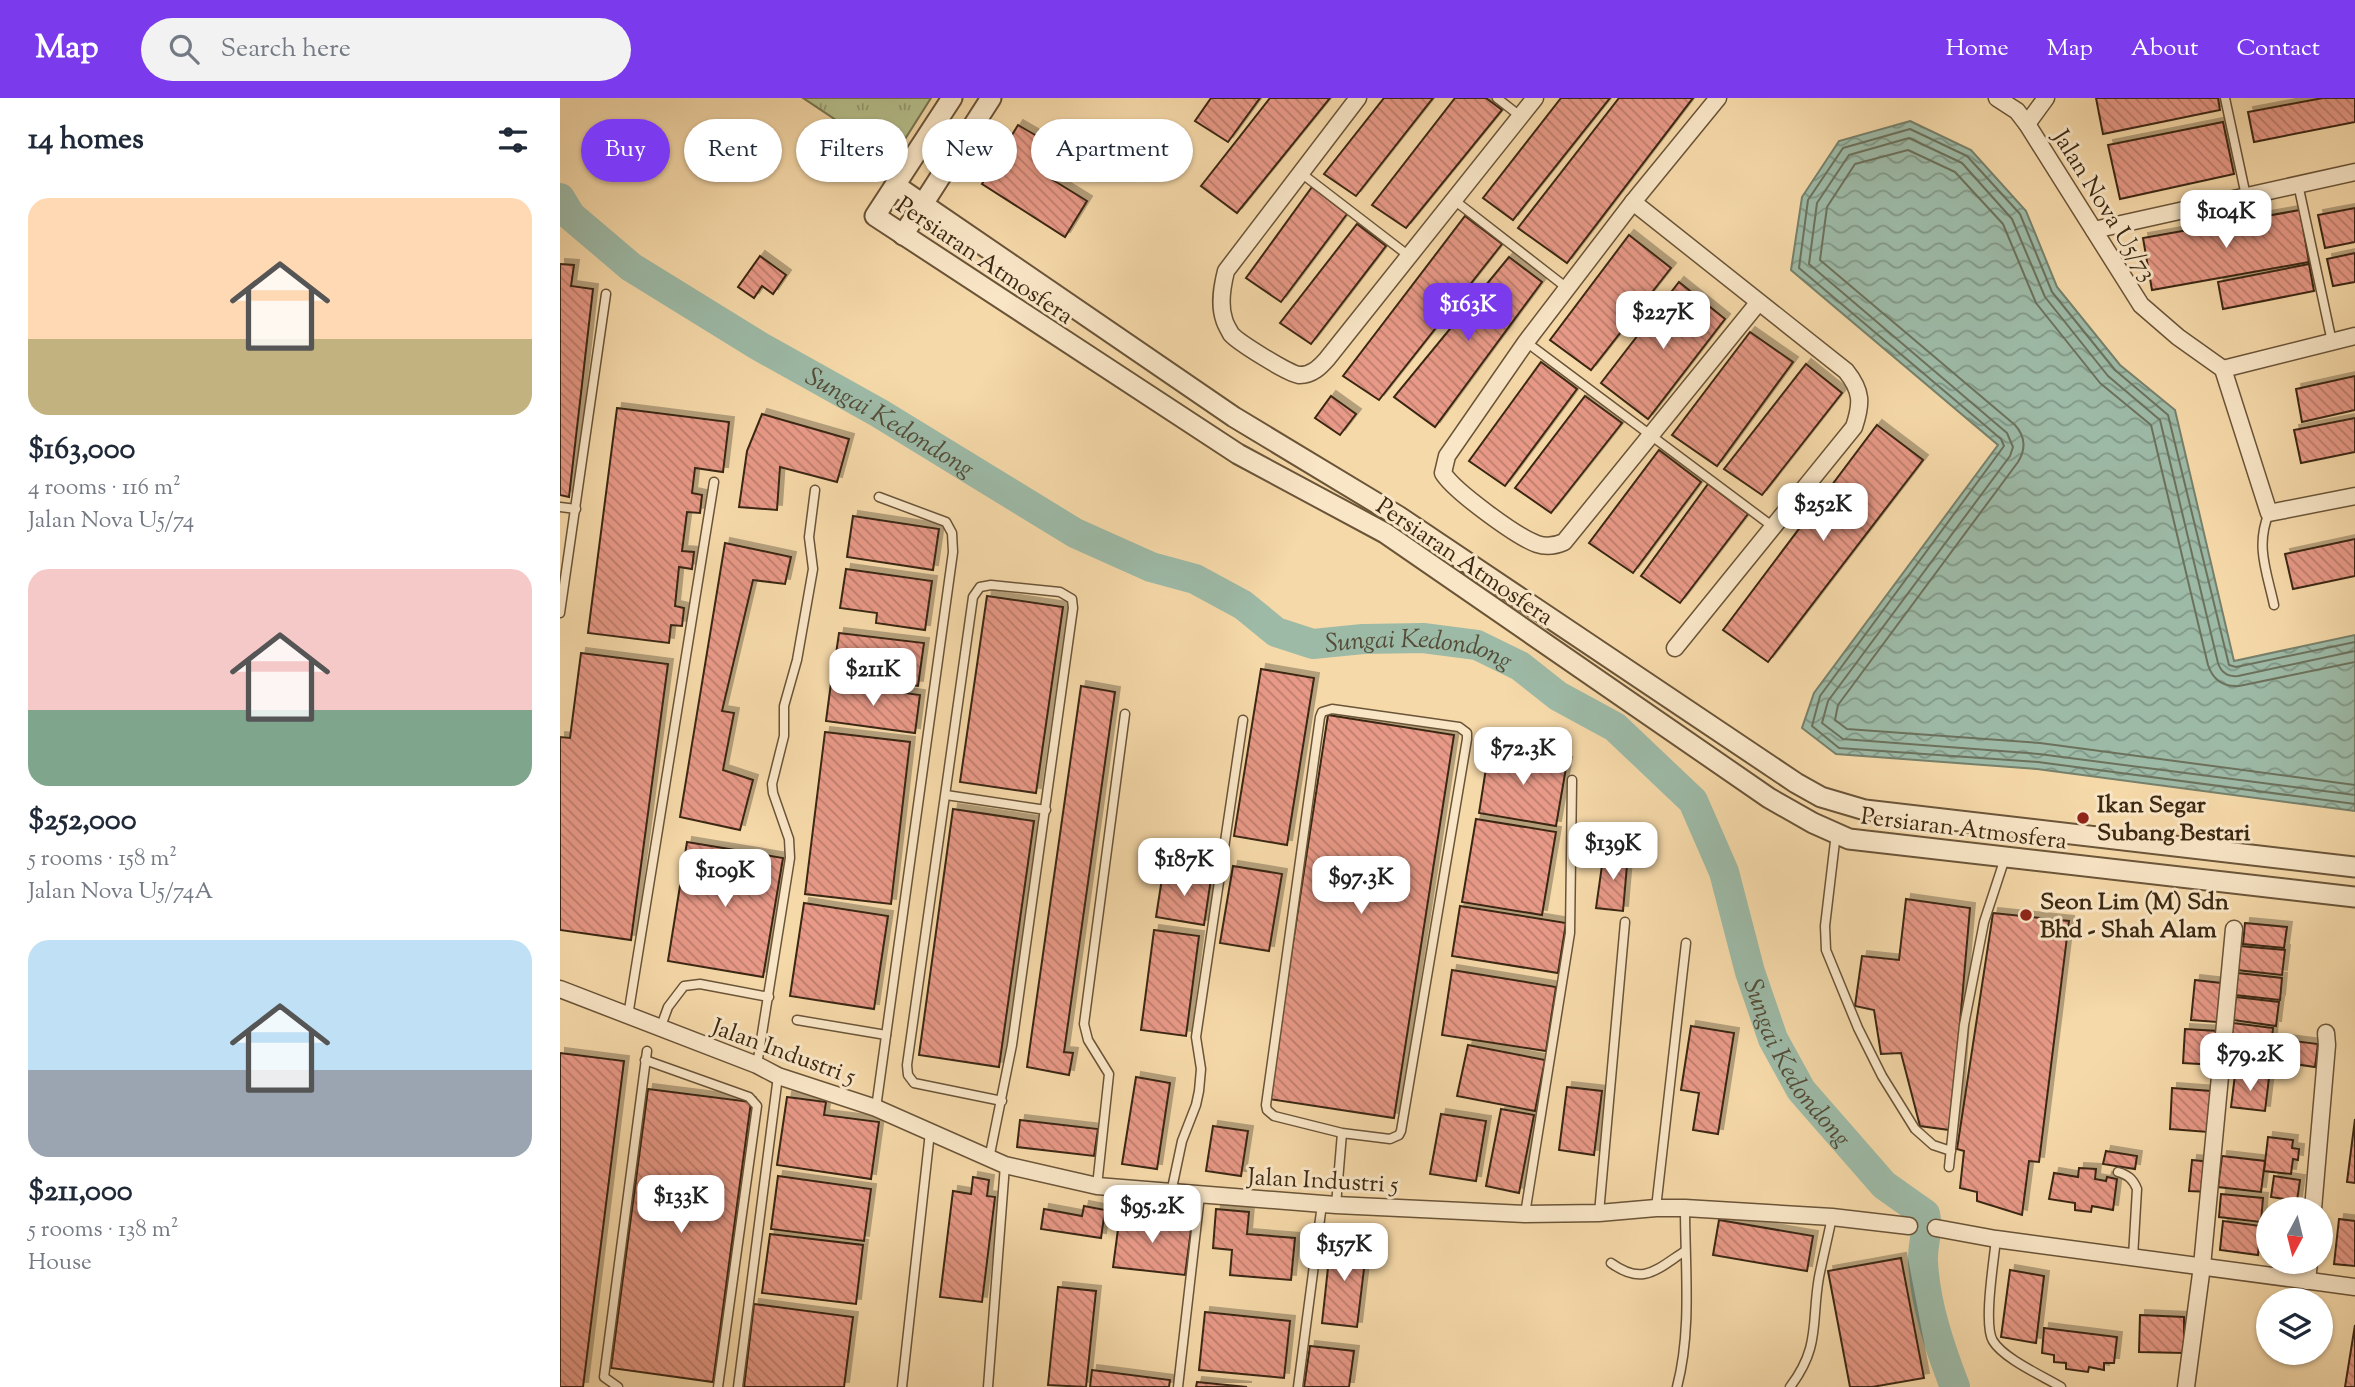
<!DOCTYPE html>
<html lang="en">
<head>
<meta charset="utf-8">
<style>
  body { margin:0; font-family:"Sorts Mill Goudy",serif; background:#f2f2f3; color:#1f2937; height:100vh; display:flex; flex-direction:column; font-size:26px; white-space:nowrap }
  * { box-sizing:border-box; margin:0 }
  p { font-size:23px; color:#747a83 }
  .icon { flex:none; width:38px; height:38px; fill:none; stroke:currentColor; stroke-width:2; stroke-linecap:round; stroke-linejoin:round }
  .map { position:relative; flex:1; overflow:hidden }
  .details { display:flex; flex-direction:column; background:#fff; width:560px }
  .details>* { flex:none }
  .guide { position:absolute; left:21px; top:21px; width:665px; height:63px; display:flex; gap:14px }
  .needle { width:46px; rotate:187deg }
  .tools { position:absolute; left:1696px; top:1099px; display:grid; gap:14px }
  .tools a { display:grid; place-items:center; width:77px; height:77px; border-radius:50%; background:#fff; box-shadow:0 2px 5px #0004; font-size:35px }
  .price { position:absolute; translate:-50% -60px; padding:0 16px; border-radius:14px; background:#fff; color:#222; font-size:23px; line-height:46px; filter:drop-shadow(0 2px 4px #0008) }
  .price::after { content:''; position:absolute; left:50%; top:42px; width:21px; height:16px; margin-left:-10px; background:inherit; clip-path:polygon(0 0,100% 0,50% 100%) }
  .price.on { background:#7c3aed; color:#fff }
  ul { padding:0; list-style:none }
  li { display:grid; align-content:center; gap:14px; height:371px; padding:0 28px }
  li span { display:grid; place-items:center; height:217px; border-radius:21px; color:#555 }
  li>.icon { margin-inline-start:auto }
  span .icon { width:126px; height:126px; fill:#fffc; stroke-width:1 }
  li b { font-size:30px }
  h2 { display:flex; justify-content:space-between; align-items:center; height:84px; padding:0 28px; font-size:30px }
  .pill { padding:0 24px; border-radius:32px; background:#fff; box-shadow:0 2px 5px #0004; font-size:24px; line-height:63px }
  .pill.on { background:#7c3aed; color:#fff }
  header { display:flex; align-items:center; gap:42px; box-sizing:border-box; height:98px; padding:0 35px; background:#7c3aed; color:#fff }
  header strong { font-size:33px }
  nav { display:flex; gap:38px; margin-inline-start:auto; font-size:24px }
  .search { width:490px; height:63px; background:#f2f2f3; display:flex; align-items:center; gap:18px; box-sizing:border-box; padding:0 24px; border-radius:38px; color:#747a83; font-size:26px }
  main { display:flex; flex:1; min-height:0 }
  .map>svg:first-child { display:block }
  .grass { fill:url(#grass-tufts); stroke:#787450; stroke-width:2 }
  .water { fill:url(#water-waves); stroke:#76806b; stroke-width:2 }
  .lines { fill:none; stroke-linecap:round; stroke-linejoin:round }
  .shore { stroke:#6c715c; stroke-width:2 }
  .river { stroke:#9dbaa7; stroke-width:30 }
  .building { fill:url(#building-back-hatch); stroke:#3b2812; stroke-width:2; filter:url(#shadow) }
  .service-casing { stroke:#6a5438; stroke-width:11 }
  .minor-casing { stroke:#6a5438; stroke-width:19 }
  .tertiary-casing { stroke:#6a5438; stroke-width:23 }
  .service { stroke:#f9e6c7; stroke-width:8 }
  .minor { stroke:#f9e6c7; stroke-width:16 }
  .tertiary { stroke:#f9e6c7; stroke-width:19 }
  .poi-dot { fill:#8f2418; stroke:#f9e6c7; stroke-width:2.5 }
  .labels { text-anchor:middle; stroke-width:6; stroke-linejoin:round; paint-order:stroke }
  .street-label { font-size:24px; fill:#3b2812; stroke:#f9e6c7 }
  .poi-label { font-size:24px; font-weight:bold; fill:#3b2812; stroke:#f9e6c7; text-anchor:start }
  .water-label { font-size:26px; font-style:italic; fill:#544c37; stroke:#f9e6c7 }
</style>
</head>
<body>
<header>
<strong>Map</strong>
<div class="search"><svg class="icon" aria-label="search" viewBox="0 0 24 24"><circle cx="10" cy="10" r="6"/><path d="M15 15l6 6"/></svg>Search here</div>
<nav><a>Home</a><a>Map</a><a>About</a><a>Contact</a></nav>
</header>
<main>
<section class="details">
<h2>14 homes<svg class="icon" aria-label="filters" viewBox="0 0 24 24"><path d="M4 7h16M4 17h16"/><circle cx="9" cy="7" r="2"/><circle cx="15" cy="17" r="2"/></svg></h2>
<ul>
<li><span style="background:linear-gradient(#ffd9b3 65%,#c2b280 0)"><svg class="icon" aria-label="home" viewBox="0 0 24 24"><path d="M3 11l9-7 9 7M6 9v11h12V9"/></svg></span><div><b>$163,000</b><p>4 rooms · 116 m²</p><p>Jalan Nova U5/74</p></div></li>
<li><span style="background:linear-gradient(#f6c9c9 65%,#7fa58c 0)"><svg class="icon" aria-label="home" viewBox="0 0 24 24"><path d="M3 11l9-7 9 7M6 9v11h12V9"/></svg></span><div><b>$252,000</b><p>5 rooms · 158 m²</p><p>Jalan Nova U5/74A</p></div></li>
<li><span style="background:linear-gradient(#bfe0f5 60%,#9aa5b1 0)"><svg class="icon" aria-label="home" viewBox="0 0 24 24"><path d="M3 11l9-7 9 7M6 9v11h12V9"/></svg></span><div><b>$211,000</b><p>5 rooms · 138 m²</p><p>House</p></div></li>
</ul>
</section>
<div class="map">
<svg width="1795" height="1289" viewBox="0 0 1795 1289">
  <defs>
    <pattern id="grass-tufts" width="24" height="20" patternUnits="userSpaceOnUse" patternTransform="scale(1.75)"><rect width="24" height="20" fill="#b6c08d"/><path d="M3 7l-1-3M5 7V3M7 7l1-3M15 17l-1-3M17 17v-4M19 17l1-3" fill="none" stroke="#959c72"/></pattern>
    <pattern id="water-waves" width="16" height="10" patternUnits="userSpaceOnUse" patternTransform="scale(1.75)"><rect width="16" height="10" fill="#9dbaa7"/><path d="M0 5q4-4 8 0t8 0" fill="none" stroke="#819787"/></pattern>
    <pattern id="building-back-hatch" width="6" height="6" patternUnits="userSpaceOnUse" patternTransform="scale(1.75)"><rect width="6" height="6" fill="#e89987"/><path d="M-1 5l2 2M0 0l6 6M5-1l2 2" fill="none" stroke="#bd7d6d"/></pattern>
    <filter id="shadow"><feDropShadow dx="5" dy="-5" stdDeviation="0" flood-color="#0004"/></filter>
  </defs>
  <rect width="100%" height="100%" fill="#f6d9a9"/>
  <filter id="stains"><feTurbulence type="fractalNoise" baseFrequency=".00286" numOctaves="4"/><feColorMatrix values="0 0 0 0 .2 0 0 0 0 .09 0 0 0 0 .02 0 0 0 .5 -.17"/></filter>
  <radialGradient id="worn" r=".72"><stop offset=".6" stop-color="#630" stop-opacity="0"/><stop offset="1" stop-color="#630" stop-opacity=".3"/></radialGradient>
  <path class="grass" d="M243 0H371L333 60Z"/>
  <path class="water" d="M1350 23 1411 52 1466 113 1497 189 1560 267 1615 312 1674 563 1795 537V713L1477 671 1276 656 1242 630 1254 595 1438 347 1231 172 1242 99 1279 43Z"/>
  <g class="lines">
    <g class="shore">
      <path d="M1795 544 1676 569 1669 567 1608 317 1555 272 1492 194 1460 116 1407 58 1350 31 1283 50 1248 102 1239 170 1441 341 1444 348 1260 598 1252 628 1279 650 1478 664 1795 706"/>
      <path d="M1795 553 1678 578C1668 579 1661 574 1658 565L1600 322 1548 278 1485 199 1452 121 1402 65 1349 40 1289 57 1257 105 1249 166 1447 335 1453 349 1450 358 1268 603 1262 625 1283 641 1479 656 1795 697"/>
      <path d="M1795 564 1679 588C1664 589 1653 582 1648 567L1591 327 1540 285 1476 205 1443 126 1395 74 1348 52 1295 66 1267 109 1260 162 1455 327C1465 338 1466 351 1458 364L1278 607 1275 622 1287 631 1480 645 1795 687"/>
    </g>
    <path class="river" id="s1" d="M0 100 11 118 71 169 199 248 319 315 515 435 591 469 635 481 683 507 716 534 753 546 803 541 863 540 917 547 960 568 998 598 1055 629 1133 703 1164 774 1190 874 1213 941 1241 992 1324 1087 1365 1116C1369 1132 1362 1147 1363 1164 1365 1206 1380 1250 1395 1289"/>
  </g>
  <g class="building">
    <path d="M651 0H700L668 44 635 23Z"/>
    <path d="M710 0H770L677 115 641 88Z"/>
    <path d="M824 0H873L796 98 764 76Z"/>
    <path d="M895 0H926L942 12 846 130 812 107Z"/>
    <path d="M1001 0H1050L953 122 923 100Z"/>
    <path d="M1059 0H1133L1007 165 958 130Z"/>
    <path d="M1536 0H1658L1660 12 1543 36Z"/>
    <path d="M1763 0H1795V24L1694 44 1688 14Z"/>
    <path d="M1663 24 1674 76 1560 101 1548 47Z"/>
    <path d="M458 27 501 52 485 77 527 103 505 139 422 86Z"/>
    <path d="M752 89 787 116 721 204 686 180Z"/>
    <path d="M1795 110V144L1765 150 1758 117Z"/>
    <path d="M1740 112 1749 164 1592 192 1583 140Z"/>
    <path d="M905 118 942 146 819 302 783 278Z"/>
    <path d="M797 126 826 148 751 246 720 225Z"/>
    <path d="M1069 137 1111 170 1031 272 990 242Z"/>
    <path d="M1795 155V184L1773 188 1767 161Z"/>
    <path d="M200 158 226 177 213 196 202 188 194 200 178 189Z"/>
    <path d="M949 159 982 184 875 329 834 299Z"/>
    <path d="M0 166 14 167 11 188 33 191 9 399 0 397Z"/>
    <path d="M1749 166 1754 193 1663 211 1658 184Z"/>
    <path d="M1119 184 1165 221 1088 321 1041 285Z"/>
    <path d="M1190 234 1233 264 1157 368 1112 337Z"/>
    <path d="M981 264 1017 291 945 388 909 363Z"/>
    <path d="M1246 266 1282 295 1202 397 1164 371Z"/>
    <path d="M1795 278V312L1742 324 1736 291Z"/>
    <path d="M771 298 796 316 780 337 755 320Z"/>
    <path d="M1025 298 1062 325 991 415 955 390Z"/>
    <path d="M57 310 169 324 163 374 135 370 132 395 142 397 140 415 127 414 122 453 134 454 132 471 119 469 115 508 124 510 122 528 111 527 109 545 28 535Z"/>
    <path d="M202 316 289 341 277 384 220 369 217 412 179 409 187 353Z"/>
    <path d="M1795 320V354L1741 365 1734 332Z"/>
    <path d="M1317 327 1363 362 1208 564 1163 532Z"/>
    <path d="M1099 352 1141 384 1073 475 1029 445Z"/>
    <path d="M1148 386 1188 416 1120 505 1081 478Z"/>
    <path d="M293 418 379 431 373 472 287 459Z"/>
    <path d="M1795 441V478L1733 491 1725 456Z"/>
    <path d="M165 445 231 459 225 486 193 482 162 613 174 615 163 672 193 682 180 732 120 719Z"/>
    <path d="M286 471 372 483 365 532 316 525 317 515 280 510Z"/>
    <path d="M427 498 503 509 476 695 400 684Z"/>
    <path d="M279 535 364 545 358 588 273 577Z"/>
    <path d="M21 555 108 566 71 842 0 832V639L10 640Z"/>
    <path d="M701 571 754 580 727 747 674 738Z"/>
    <path d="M271 585 360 597 355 635 266 623Z"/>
    <path d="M521 588 555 594 504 954 513 955 509 977 467 969Z"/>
    <path d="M768 617 894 637 834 1020 709 1001Z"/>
    <path d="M265 634 350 644 331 806 245 796Z"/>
    <path d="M929 651 1007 664 996 728 919 715Z"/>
    <path d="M393 711 474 723 439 969 359 957Z"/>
    <path d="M916 721 996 734 982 817 902 804Z"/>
    <path d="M127 744 223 760 203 879 108 863Z"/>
    <path d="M1044 753 1068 756 1063 813 1036 810Z"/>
    <path d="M673 768 722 776 709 853 660 845Z"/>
    <path d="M603 774 651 781 644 827 596 819Z"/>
    <path d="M1346 801 1410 810 1400 925 1404 927 1397 1033 1360 1028 1341 955 1321 956 1314 912 1295 908 1302 858 1339 862Z"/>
    <path d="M244 805 328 818 314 911 230 898Z"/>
    <path d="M900 808 1006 825 998 875 892 858Z"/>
    <path d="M1433 815 1509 823 1479 1064 1469 1063 1462 1117 1417 1103V1094L1400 1090 1404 1053 1397 1051Z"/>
    <path d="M1685 825 1727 829 1724 850 1683 846Z"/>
    <path d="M594 832 639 838 626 938 581 932Z"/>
    <path d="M1679 848 1725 852 1722 877 1677 872Z"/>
    <path d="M892 872 996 889 986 953 882 937Z"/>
    <path d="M1678 875 1722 880 1720 902 1675 897Z"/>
    <path d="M1635 882 1661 885 1657 924 1631 922Z"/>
    <path d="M1676 899 1719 904 1716 928 1673 922Z"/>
    <path d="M1673 925 1713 930 1711 950 1671 945Z"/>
    <path d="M1131 928 1174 935 1158 1036 1133 1032 1139 995 1121 992Z"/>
    <path d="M1625 931 1658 933 1656 967 1623 965Z"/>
    <path d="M1717 941 1758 946 1755 969 1714 963Z"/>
    <path d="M908 947 985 962 975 1013 897 998Z"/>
    <path d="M1671 950 1715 954 1713 976 1669 973Z"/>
    <path d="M0 955 64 963 23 1289H0Z"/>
    <path d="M1675 977 1709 980 1705 1013 1671 1009Z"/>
    <path d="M576 979 610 985 597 1071 562 1066Z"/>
    <path d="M1007 989 1042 993 1034 1057 999 1052Z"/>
    <path d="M1612 990 1651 993 1648 1034 1610 1031Z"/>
    <path d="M88 991 191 1004 153 1284 51 1270Z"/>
    <path d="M227 999 266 1004 264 1017 319 1024 311 1081 217 1067Z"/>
    <path d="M941 1011 974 1017 959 1095 926 1088Z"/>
    <path d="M881 1016 926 1023 916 1083 870 1076Z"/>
    <path d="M1795 1021V1085L1787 1084Z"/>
    <path d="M460 1022 538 1031 534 1058 457 1049Z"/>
    <path d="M653 1028 688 1033 681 1078 646 1073Z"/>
    <path d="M1708 1039 1733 1042 1732 1050 1739 1051 1738 1062 1733 1061 1731 1076 1704 1073Z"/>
    <path d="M1546 1053 1577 1058 1575 1071 1543 1066Z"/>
    <path d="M1662 1058 1705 1063 1701 1094 1658 1089Z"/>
    <path d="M1632 1062 1652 1064 1650 1094 1629 1093Z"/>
    <path d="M1519 1070 1536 1071 1535 1081 1546 1083 1547 1079 1557 1081 1553 1112 1532 1108 1531 1114 1515 1112V1105L1489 1101 1494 1075 1518 1079Z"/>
    <path d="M218 1078 311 1091 304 1143 211 1131Z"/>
    <path d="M1714 1078 1740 1082 1737 1103 1711 1099Z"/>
    <path d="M413 1079 429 1082 427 1098 435 1099 422 1204 380 1199 393 1093 411 1096Z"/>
    <path d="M1661 1096 1703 1100 1701 1124 1659 1119Z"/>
    <path d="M524 1108 545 1112 541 1140 481 1131 484 1111 522 1118Z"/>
    <path d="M656 1111 689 1114 687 1136 735 1140 731 1182 670 1177 672 1152 653 1150Z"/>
    <path d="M560 1116 632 1125 625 1177 553 1169Z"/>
    <path d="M1779 1121 1795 1123V1168L1774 1166Z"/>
    <path d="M1159 1122 1253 1138 1247 1173 1153 1157Z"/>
    <path d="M1663 1123 1701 1128 1698 1157 1660 1152Z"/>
    <path d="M210 1136 303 1147 296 1206 202 1195Z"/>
    <path d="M771 1142 807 1146 797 1229 762 1225Z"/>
    <path d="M1341 1160 1364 1280 1312 1289H1290L1268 1173Z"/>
    <path d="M1450 1172 1484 1178 1476 1245 1441 1239Z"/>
    <path d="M498 1189 536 1193 526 1289 488 1287Z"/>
    <path d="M194 1206 293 1219 284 1289H184Z"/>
    <path d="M645 1214 730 1223 724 1280 639 1272Z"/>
    <path d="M1580 1217 1624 1219V1255L1579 1254Z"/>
    <path d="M1795 1227V1289H1785Z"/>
    <path d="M1484 1230 1557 1239 1554 1265H1544V1272L1529 1269 1528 1274 1506 1271V1265L1494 1264V1257L1482 1255Z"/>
    <path d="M750 1248 794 1253 789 1289H744Z"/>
    <path d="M532 1272 610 1282 609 1289H530Z"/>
    <path d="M637 1284 687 1289H636Z"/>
  </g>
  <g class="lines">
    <g class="service-casing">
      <g id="service">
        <path d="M937 0 960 18"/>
        <path d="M1665 0 1686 98"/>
        <path d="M741 75 849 158"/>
        <path d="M1738 86 1772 244"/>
        <path d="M894 102 1007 190"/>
        <path d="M966 244 1212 428"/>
        <path d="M0 409 16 411"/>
        <path d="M1709 415C1695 448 1707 474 1714 507"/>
        <path d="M0 515 46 196"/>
        <path d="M386 697 486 712"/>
        <path d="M1276 735 1265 828 1266 852 1298 930 1322 978 1355 1031 1373 1047 1391 1053"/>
        <path d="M68 918 154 384"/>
        <path d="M237 922 326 937"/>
        <path d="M100 931 108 909 124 888 140 886 209 899"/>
        <path d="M85 962 189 999 197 1008 158 1289"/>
        <path d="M197 967 230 760 229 741 213 695 212 686 224 638V608L237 562 253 471 249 439 255 392"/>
        <path d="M316 1010 393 454 392 435 386 424 319 399"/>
        <path d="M429 1061 452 947 513 510 512 501 500 494 431 487 420 489 413 499 347 967 348 977 354 985 442 1003"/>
        <path d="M1389 1069 1404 927 1424 824 1445 760"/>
        <path d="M1558 1074C1568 1077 1573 1081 1577 1091L1573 1159"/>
        <path d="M537 1088 549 976 528 942 524 926 565 616"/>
        <path d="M611 1095 622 1043 636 1007 639 993 641 971 636 939 683 622"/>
        <path d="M776 1107 782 1035 714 1018 707 1012 706 1007 760 619 762 614 772 611 899 629 907 635V641L841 1033 839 1037 830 1041 782 1035"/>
        <path d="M1096 1110 1126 845"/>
        <path d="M1039 1115 1065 824"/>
        <path d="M965 1116 1010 835 1012 682"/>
        <path d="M1436 1141C1434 1162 1423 1227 1433 1243 1444 1261 1483 1278 1501 1289"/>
        <path d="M1051 1165C1083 1188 1096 1172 1125 1153"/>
        <path d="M58 1289 44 1279 87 953"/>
        <path d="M178 1289 218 978"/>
        <path d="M342 1289 370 1034"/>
        <path d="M428 1289 445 1067"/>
        <path d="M618 1289 640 1097"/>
        <path d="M738 1289 762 1106"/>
        <path d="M1117 1289C1132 1232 1125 1169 1125 1110"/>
        <path d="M1230 1289C1261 1248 1251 1224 1259 1179 1263 1159 1268 1139 1272 1119"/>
      </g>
    </g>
    <g class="minor-casing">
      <g id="minor">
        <path d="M798 0 666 173C662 189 659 206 664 221 665 226 669 232 671 236 678 244 730 277 740 277 752 277 760 269 767 261L975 0"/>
        <path d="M1158 0 1073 104 966 244 887 358 883 375C894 393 957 439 977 446 986 449 995 448 1004 444L1198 205"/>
        <path d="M1437 0 1457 13 1467 26 1581 207 1618 239 1663 271 1709 415 1795 398"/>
        <path d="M1467 26 1486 0"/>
        <path d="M1073 104 1286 273C1302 293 1302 305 1294 329L1115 550"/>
        <path d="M1534 132 1795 74"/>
        <path d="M1663 271 1795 238"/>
        <path d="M0 891 197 967 218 978 316 1010 445 1067 537 1088 776 1107 965 1116 1039 1115 1096 1110H1125L1272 1119 1349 1128"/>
        <path d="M1753 1111 1767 947 1766 935"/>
        <path d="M1376 1130 1436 1141 1795 1189"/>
        <path d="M1747 1183 1749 1164"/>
        <path d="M1626 1289 1642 1168 1674 831"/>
      </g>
    </g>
    <g class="tertiary-casing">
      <g id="tertiary">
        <path d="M392 0 315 118 678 356 825 435 1209 700 1253 725 1289 741 1795 799"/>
        <path d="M335 87 674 319 838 418 1236 685 1261 699 1305 712 1795 769"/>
        <path d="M343 137 431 0"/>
      </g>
    </g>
    <use href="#service" class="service"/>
    <use href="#minor" class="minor"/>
    <use href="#tertiary" class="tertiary"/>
  </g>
  <g class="poi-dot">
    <circle cx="1523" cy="720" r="7"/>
    <circle cx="1466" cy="817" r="7"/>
  </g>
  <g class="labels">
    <g class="street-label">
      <text transform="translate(1545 107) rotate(58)" y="8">Jalan Nova U5/73</text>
      <text transform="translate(425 162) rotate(34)" y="8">Persiaran Atmosfera</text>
      <text transform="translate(905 463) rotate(34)" y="8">Persiaran Atmosfera</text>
      <text transform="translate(1404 730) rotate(7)" y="8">Persiaran Atmosfera</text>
      <text transform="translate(224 953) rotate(20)" y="8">Jalan Industri 5</text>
      <text transform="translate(763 1082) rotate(3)" y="8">Jalan Industri 5</text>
    </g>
    <g class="poi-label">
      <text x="1537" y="714">Ikan Segar<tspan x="1537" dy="28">Subang Bestari</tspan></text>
      <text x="1480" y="811">Seon Lim (M) Sdn<tspan x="1480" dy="28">Bhd - Shah Alam</tspan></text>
    </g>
    <g class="water-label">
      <text dy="9" stroke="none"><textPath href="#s1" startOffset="402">Sungai Kedondong</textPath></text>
      <text dy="9" stroke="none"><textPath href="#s1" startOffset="990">Sungai Kedondong</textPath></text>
      <text dy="9" stroke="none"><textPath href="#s1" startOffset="1600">Sungai Kedondong</textPath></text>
    </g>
  </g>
  <rect width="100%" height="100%" filter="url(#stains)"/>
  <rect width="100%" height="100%" fill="url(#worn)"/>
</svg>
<div class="tools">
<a><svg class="needle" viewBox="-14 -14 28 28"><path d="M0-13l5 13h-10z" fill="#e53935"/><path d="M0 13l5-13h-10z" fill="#747a83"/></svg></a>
<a><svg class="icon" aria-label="layers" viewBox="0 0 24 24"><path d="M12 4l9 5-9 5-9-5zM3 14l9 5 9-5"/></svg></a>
</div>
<b class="price" style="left:1666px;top:152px">$104K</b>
<b class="price on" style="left:908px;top:245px">$163K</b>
<b class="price" style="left:1103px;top:253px">$227K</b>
<b class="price" style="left:1263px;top:445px">$252K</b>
<b class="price" style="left:313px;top:610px">$211K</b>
<b class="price" style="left:963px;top:689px">$72.3K</b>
<b class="price" style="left:1053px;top:784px">$139K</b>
<b class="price" style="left:624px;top:800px">$187K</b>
<b class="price" style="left:165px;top:811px">$109K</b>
<b class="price" style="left:801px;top:818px">$97.3K</b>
<b class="price" style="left:1690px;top:995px">$79.2K</b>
<b class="price" style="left:121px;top:1137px">$133K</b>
<b class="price" style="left:592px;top:1147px">$95.2K</b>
<b class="price" style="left:784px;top:1185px">$157K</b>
<div class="guide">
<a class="pill on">Buy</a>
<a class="pill">Rent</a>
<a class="pill">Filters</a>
<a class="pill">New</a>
<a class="pill">Apartment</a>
</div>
</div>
</main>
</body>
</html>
